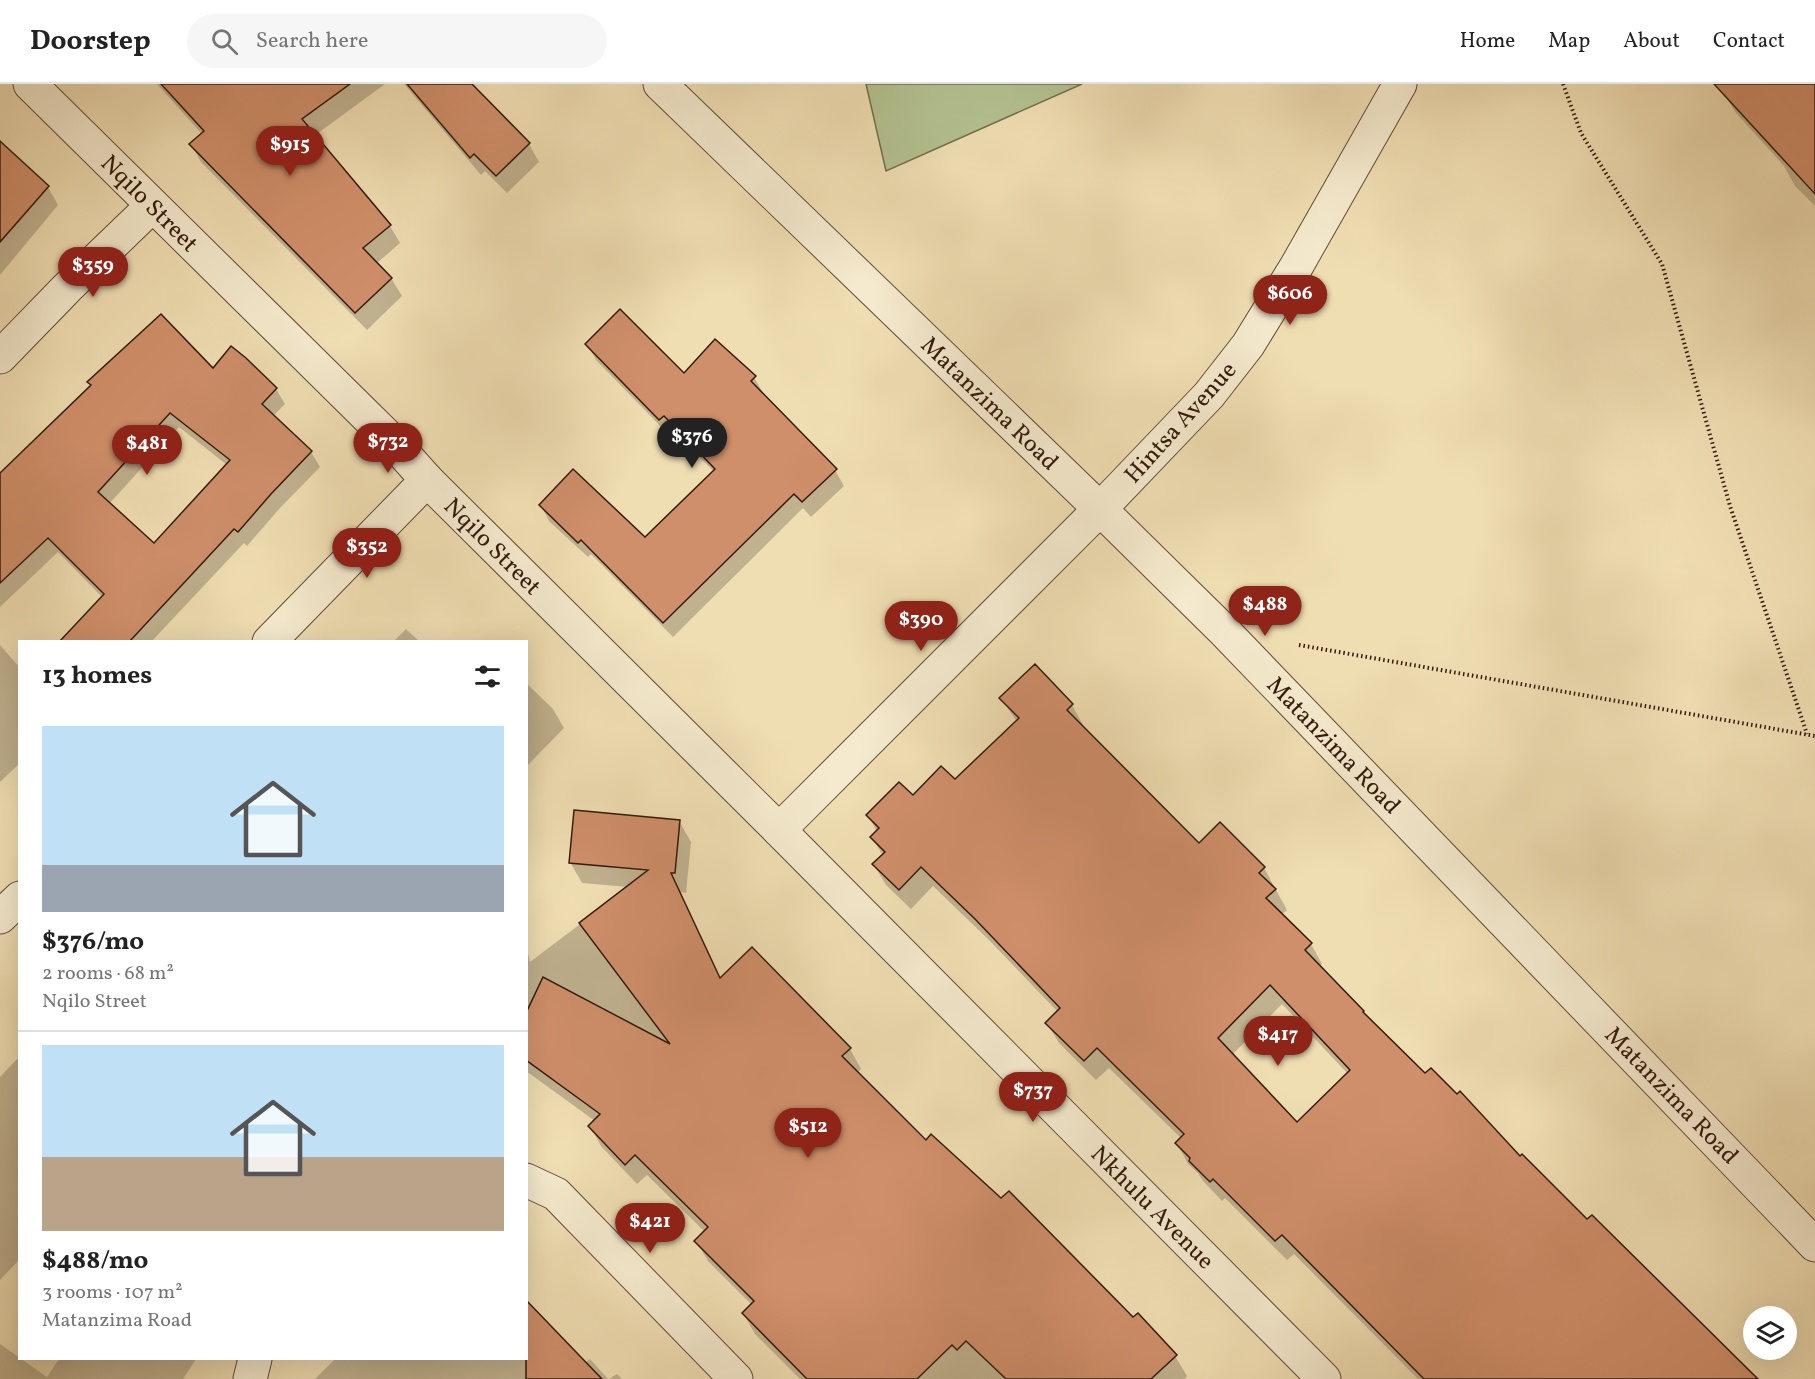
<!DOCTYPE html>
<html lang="en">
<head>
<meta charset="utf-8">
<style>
  body { margin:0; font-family:Vollkorn,serif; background:#f6f6f6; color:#222; height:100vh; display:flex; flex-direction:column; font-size:22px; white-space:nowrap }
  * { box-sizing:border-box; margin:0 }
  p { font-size:20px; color:#767676 }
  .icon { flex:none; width:33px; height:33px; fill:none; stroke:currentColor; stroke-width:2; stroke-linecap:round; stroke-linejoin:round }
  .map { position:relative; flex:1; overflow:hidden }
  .details { position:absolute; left:18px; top:556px; width:510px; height:720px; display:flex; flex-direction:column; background:#fff; border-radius:0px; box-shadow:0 6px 24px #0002 }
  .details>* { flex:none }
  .tools { position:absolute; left:1743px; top:1222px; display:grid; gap:12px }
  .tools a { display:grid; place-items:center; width:54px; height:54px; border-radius:50%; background:#fff; box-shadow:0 6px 24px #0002; font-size:30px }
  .price { position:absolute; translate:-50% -51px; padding:0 14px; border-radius:21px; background:#8f2418; color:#fff; font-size:20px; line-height:39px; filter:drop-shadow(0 2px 3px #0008) }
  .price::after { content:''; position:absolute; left:50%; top:36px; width:18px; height:14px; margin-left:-9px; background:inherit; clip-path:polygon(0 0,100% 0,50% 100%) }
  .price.selected { background:#222; color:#fff }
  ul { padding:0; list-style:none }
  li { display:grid; align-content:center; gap:12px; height:318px; padding:0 24px }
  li+li { border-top:2px solid #e0e0e0 }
  li span { display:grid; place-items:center; height:186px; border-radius:0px; color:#555 }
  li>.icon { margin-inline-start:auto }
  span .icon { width:108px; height:108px; fill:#fffc; stroke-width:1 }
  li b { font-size:26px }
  h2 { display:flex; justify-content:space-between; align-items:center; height:72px; padding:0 24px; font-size:26px }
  header { display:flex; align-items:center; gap:36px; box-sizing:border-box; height:84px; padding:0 30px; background:#fff; border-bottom:2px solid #e0e0e0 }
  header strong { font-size:28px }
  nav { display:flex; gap:33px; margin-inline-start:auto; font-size:21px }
  .search { width:420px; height:54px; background:#f6f6f6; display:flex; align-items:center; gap:15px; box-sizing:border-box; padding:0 21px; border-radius:33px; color:#767676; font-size:22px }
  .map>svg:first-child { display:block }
  .green { fill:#b4c291; stroke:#746e4f; stroke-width:1.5 }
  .shadow { fill:#0003; fill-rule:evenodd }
  .building { fill:#cf8f6a; stroke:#331a0d; stroke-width:1.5; fill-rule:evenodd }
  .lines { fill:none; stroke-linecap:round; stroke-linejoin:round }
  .minor-casing { stroke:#624b36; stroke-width:35 }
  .tertiary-casing { stroke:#624b36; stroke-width:35 }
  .path { stroke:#331a0d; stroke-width:4; stroke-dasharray:1.5 3; stroke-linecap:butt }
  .minor { stroke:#f5eace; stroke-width:33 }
  .tertiary { stroke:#f5eace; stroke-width:33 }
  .labels { text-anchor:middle; stroke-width:4.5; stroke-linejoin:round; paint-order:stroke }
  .street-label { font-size:24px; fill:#331a0d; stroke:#f5eace }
</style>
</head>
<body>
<header>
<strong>Doorstep</strong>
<div class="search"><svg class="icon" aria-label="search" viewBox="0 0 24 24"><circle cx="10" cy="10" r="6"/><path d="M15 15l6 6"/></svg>Search here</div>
<nav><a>Home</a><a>Map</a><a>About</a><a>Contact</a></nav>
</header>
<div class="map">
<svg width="1815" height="1295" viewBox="0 0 1815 1295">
  <rect width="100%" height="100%" fill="#f0deb3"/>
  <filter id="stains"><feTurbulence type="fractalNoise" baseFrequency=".00333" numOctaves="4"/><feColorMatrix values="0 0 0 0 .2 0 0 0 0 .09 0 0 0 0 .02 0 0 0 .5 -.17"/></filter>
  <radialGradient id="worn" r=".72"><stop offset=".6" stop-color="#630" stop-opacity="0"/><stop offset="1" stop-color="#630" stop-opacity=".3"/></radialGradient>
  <path class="green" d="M866 0H1082L886 87Z"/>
  <g class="shadow">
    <path d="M157 0H385L314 52 390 142 400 159 376 180 391 194 402 212 367 246 201 78 191 60 202 50Z"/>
    <path d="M404 0H471L529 60 539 78 507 109 485 87 481 91Z"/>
    <path d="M1735 0H1815V122L1795 102 1784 82 1736 29 1724 10Z"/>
    <path d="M0 59 48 103 58 121 0 191Z"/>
    <path d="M587 260 684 291 754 293 763 309 762 310 835 386 844 402 811 433 803 424 673 553 591 470 588 473 549 437 541 421 645 455 714 388 674 346 669 351 596 276Z"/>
    <path d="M232 264 276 305 285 320 273 332 311 368 320 383 279 425 247 462 244 459 151 558H61L103 514 58 468 0 523V391L92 302 89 298 213 286ZM179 343 227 381 154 461 109 420Z"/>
    <path d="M406 545 420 558H393Z"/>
    <path d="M0 561 20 584V679L0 698Z"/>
    <path d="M526 599 553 625 564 644 526 683Z"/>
    <path d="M1001 614 1072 621 1083 641 1081 643 1199 761 1264 784 1287 826 1281 831 1311 860 1322 880 1319 883 1425 991 1520 1074 1755 1295H1418L1294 1170 1287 1176 1225 1114 1222 1117 1203 1097 1198 1089 1188 1080 1177 1059 1182 1055 1109 984 1096 996 1059 959 1047 939 1058 928 989 856 933 802 911 825 886 801 874 781 883 772 872 753 877 748 868 731 955 697 1017 638ZM1282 920 1348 990 1297 1040 1232 971Z"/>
    <path d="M679 737 691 758 686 809 680 808 721 895 850 965 861 985 857 989 926 1058 1175 1272 1187 1292 1185 1295H800L755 1250 743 1229 752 1221 708 1177 696 1157 705 1148 647 1091 637 1100 601 1062 590 1042 595 1037 526 987V861L530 878 629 803 582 799 570 778Z"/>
    <path d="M20 972V1175L0 1196V993Z"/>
    <path d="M0 1260 47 1293 59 1275H196L183 1295H0Z"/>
    <path d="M335 1275H526L585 1279 590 1275 608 1295H315Z"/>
    <path d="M617 1290 622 1295H609Z"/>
  </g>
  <g class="building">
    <path d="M161 0H350L302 35 391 141 363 164 392 194 355 229 189 60 204 47Z"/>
    <path d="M407 0H472L530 59 496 92 474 70 470 74Z"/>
    <path d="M1714 0H1815V110Z"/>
    <path d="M0 57 49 102 0 158Z"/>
    <path d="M620 225 684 289 715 255 756 292 751 297 837 385 802 418 794 410 663 539 581 456 578 459 539 421 573 385 645 453 715 385 664 332 659 336 585 260Z"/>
    <path d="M161 230 213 284 231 262 246 274 277 304 262 320 312 367 271 410 238 448 234 445 129 558H59L104 510 48 454 0 499V389L91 301 87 298ZM170 329 230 376 154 459 98 408Z"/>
    <path d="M1035 580 1073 620 1067 626 1199 759 1220 738 1265 783 1259 789 1276 805 1266 814 1312 859 1305 866 1364 927 1363 928 1425 989 1431 984 1457 1010 1460 1007 1520 1072 1522 1070 1587 1135 1592 1131 1758 1295H1424L1282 1151 1275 1157 1213 1095 1210 1098 1189 1077 1190 1074 1175 1059 1184 1050 1097 964 1084 977 1045 939 1060 924 975 835 921 783 899 806 872 780 885 768 870 753 879 744 866 731 899 698 913 711 941 682 955 695 1019 634 999 614ZM1270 901 1350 986 1297 1038 1218 954Z"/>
    <path d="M574 726 680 736 675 789H671L720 894 752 863 851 964 842 972 926 1056 931 1050 1001 1114 1009 1107 1133 1233 1138 1229 1177 1271 1151 1295H1006L966 1257 957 1266 952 1261 917 1295H807L742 1229 754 1217 694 1157 708 1143 635 1071 625 1081 588 1042 600 1030 526 976V929L543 893 670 960 579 839 648 786 569 779Z"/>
    <path d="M526 1216 602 1295H526Z"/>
  </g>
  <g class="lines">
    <g class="minor-casing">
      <g id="minor">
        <path d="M30 0 394 359 427 396 779 746 1324 1295"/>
        <path d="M0 273 67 204 152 122"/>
        <path d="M269 558 427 396"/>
        <path d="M779 746 1100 425 1209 311 1248 261 1296 183 1400 0"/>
        <path d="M0 833 20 814"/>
        <path d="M526 1096 556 1110 736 1295"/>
        <path d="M250 1295 255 1275"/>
      </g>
    </g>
    <g class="tertiary-casing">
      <path id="tertiary" d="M660 0 1100 425 1225 548 1815 1161"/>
    </g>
    <g class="path">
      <path d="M1563 0 1581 49 1662 180 1730 422 1807 650"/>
      <path d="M1299 561 1815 652"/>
    </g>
    <use href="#minor" class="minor"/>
    <use href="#tertiary" class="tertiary"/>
  </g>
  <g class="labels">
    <g class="street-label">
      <text transform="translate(150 119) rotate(45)" y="8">Nqilo Street</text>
      <text transform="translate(990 319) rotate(44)" y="8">Matanzima Road</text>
      <text transform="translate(1180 338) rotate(-48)" y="8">Hintsa Avenue</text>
      <text transform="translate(493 462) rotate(45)" y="8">Nqilo Street</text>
      <text transform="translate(1334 661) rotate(46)" y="8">Matanzima Road</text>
      <text transform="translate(1672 1011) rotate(46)" y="8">Matanzima Road</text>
      <text transform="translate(1153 1123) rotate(45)" y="8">Nkhulu Avenue</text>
    </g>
  </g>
  <rect width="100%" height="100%" filter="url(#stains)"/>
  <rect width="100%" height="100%" fill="url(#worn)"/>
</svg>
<div class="tools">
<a><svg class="icon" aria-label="layers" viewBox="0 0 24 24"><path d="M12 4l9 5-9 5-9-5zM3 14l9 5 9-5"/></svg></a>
</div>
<b class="price" style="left:290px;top:93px">$915</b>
<b class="price" style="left:93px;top:214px">$359</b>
<b class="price" style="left:1290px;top:242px">$606</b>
<b class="price selected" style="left:692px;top:385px">$376</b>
<b class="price" style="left:388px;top:390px">$732</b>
<b class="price" style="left:147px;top:392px">$481</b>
<b class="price" style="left:367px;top:495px">$352</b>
<b class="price" style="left:1265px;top:553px">$488</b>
<b class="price" style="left:921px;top:568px">$390</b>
<b class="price" style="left:1278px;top:983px">$417</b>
<b class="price" style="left:1033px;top:1039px">$737</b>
<b class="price" style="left:808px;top:1075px">$512</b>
<b class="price" style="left:650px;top:1170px">$421</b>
<section class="details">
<h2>13 homes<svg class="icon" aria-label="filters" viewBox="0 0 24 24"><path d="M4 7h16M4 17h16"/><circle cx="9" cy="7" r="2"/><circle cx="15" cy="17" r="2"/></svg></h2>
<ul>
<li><span style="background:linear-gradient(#bfe0f5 75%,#9aa5b1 0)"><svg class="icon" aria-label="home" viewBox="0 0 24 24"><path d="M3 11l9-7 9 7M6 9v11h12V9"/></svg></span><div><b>$376/mo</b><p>2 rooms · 68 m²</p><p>Nqilo Street</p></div></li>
<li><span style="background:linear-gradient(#bfe0f5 60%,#b9a48a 0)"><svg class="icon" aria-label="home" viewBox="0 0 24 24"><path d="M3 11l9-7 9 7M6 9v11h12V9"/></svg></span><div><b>$488/mo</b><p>3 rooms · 107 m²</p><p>Matanzima Road</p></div></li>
</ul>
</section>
</div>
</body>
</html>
